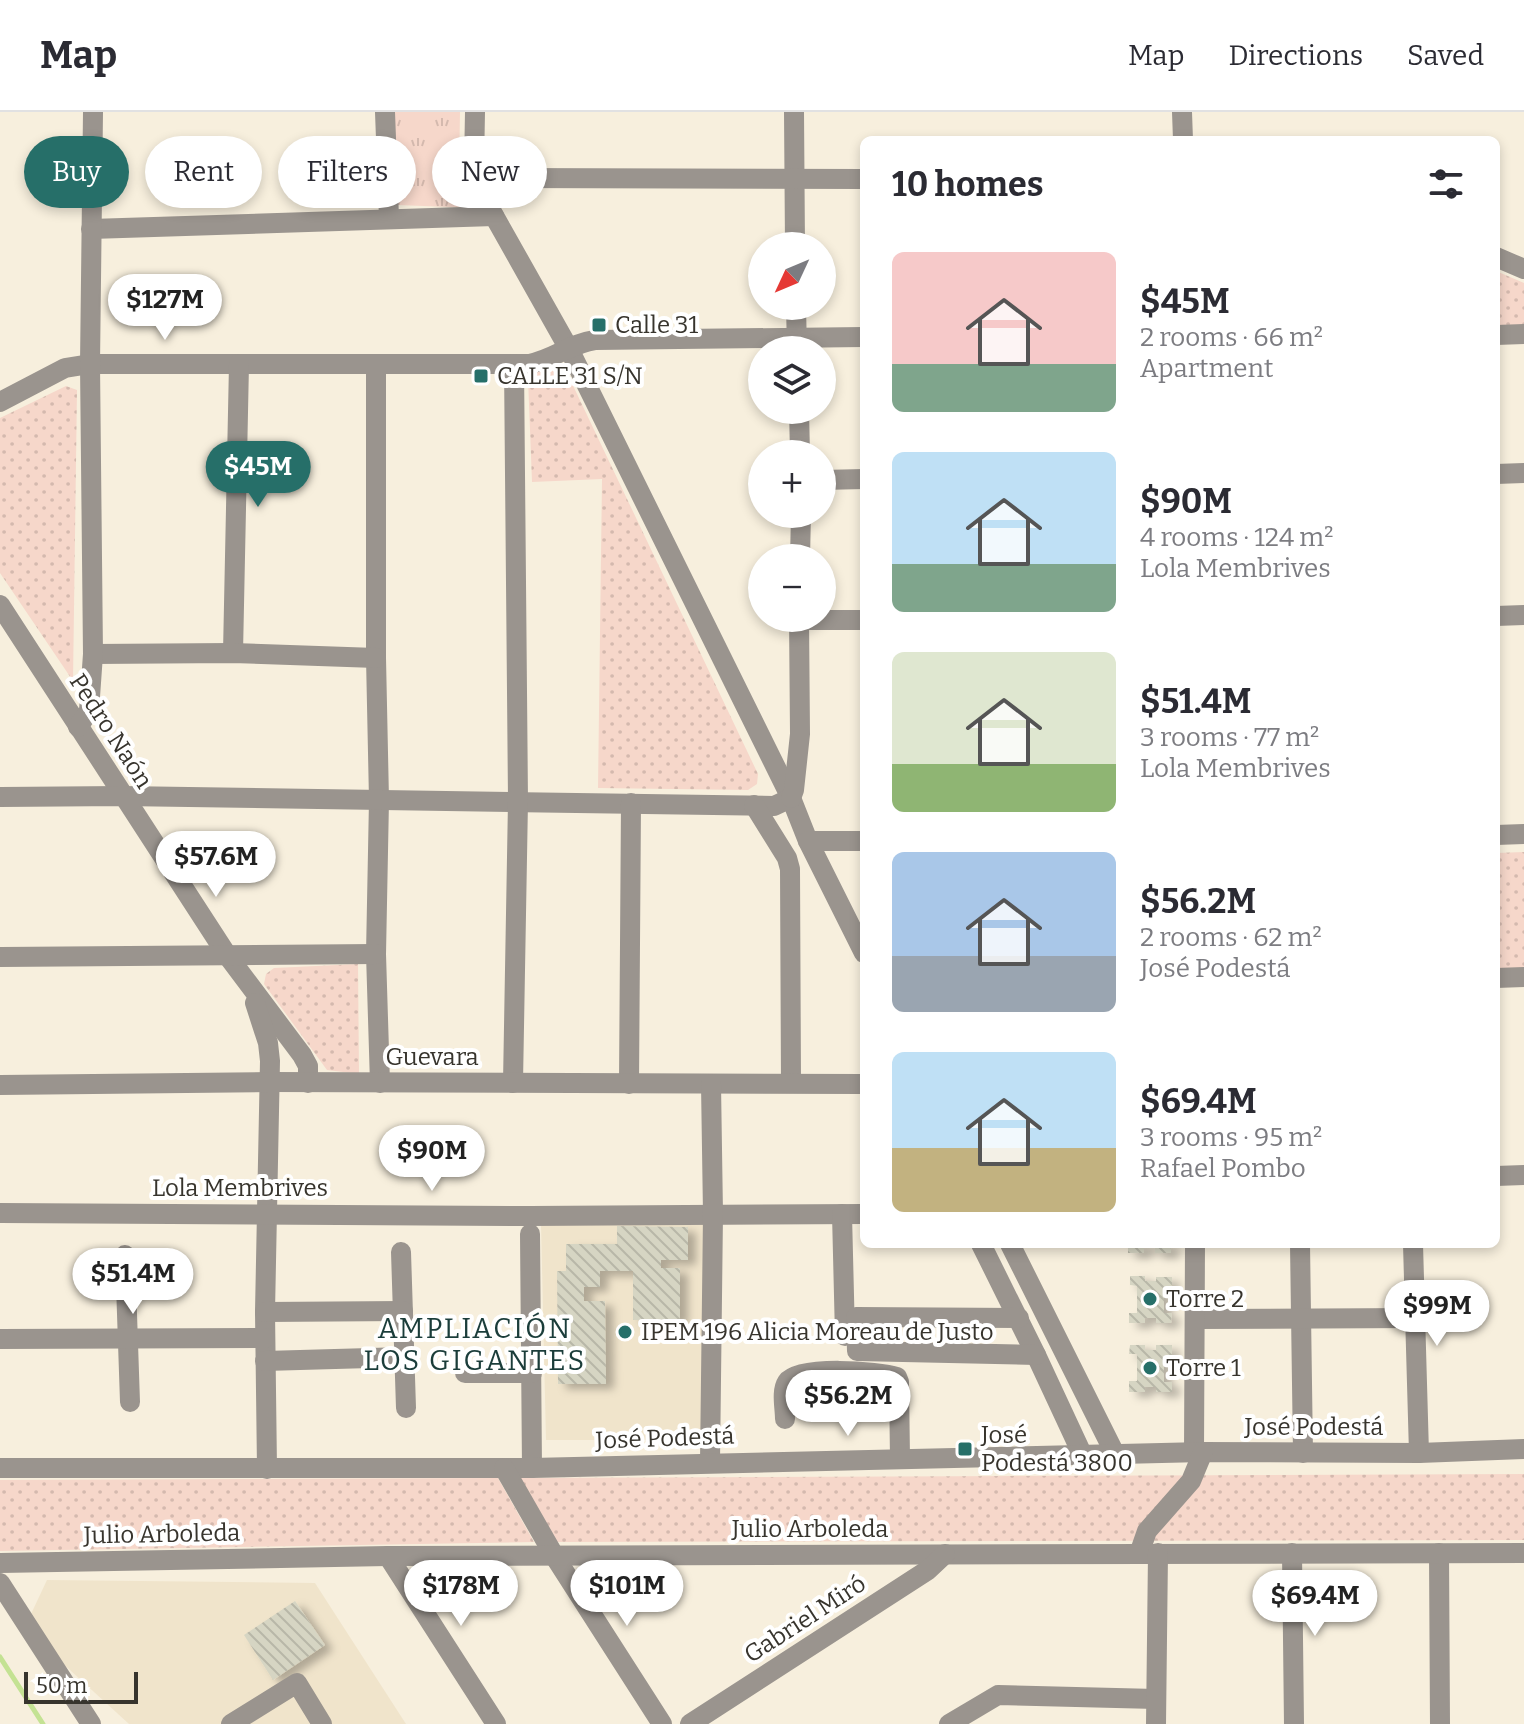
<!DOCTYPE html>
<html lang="en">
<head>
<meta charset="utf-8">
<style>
  body { margin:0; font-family:Bitter,serif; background:#f2f2f3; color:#2b2b33; height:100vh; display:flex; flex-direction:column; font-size:30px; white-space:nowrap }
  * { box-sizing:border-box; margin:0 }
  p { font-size:26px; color:#7c7c81 }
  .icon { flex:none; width:44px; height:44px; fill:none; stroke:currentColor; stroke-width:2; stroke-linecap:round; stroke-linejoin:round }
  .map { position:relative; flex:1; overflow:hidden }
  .panel { position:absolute; left:860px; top:24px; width:640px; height:1112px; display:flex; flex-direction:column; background:#fff; border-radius:12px; box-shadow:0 4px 12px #0003 }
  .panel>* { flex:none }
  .top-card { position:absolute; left:24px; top:24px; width:716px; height:72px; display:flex; gap:16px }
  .needle { width:52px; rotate:226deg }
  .controls { position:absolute; left:748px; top:120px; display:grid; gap:16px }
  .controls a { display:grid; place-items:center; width:88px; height:88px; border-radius:50%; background:#fff; box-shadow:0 4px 12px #0003; font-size:40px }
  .scale { position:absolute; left:24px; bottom:20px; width:114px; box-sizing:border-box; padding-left:8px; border:4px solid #37342d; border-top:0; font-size:22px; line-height:28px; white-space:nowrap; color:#37342d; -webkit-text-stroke:6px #fff; paint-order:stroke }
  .price { position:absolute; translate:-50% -68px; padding:0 18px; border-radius:28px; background:#fff; color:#222; font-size:26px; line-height:52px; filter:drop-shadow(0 2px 4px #0008) }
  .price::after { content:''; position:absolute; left:50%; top:48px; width:24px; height:18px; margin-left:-12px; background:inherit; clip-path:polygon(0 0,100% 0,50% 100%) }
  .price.selected { background:#266f69; color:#fff }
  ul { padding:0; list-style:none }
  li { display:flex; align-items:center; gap:24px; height:200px; padding:0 32px }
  li span { display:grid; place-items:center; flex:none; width:224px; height:160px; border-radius:12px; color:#555 }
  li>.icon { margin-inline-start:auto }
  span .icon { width:96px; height:96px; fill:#fffc; stroke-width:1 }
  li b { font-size:34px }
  h2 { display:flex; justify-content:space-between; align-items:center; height:96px; padding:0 32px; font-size:34px }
  .chip { padding:0 28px; border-radius:36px; background:#fff; box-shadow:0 4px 12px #0003; font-size:28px; line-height:72px }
  .chip.selected { background:#266f69; color:#fff }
  header { display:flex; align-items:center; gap:48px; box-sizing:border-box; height:112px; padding:0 40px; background:#fff; border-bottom:2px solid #e1e1e2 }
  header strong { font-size:38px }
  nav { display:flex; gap:44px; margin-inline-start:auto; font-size:28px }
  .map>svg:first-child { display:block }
  .built { fill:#f0e4cb }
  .grass { fill:url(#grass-tufts) }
  .park { fill:url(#park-dots) }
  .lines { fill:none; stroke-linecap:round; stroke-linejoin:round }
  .stream { stroke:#c4e293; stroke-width:5 }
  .building { fill:url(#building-back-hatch); filter:url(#shadow) }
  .minor { stroke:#9a948e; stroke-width:20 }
  .poi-dot { fill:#266f69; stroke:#fff; stroke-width:3 }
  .labels { text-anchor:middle; stroke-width:8; stroke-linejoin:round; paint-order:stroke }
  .poi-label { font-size:24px; fill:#37342d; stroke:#fff; text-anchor:start }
  .street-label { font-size:24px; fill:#37342d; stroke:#fff }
  .quarter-label { font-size:28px; letter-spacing:2px; fill:#1b3d3a; stroke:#fff }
</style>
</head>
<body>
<header>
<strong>Map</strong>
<nav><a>Map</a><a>Directions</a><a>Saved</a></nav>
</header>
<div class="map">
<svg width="1524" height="1612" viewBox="0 0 1524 1612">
  <defs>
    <pattern id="grass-tufts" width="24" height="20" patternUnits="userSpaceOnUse" patternTransform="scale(2)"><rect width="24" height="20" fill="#f6d7ca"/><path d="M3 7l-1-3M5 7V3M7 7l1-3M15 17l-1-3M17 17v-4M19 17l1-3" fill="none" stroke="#d4b9ae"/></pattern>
    <pattern id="park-dots" width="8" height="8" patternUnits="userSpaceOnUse" patternTransform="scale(2)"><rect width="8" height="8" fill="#f6d7ca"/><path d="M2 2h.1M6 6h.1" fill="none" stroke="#d4b9ae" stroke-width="1.8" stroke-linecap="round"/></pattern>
    <pattern id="building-back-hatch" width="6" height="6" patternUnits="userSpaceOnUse" patternTransform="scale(2)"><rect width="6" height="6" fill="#d6d5c3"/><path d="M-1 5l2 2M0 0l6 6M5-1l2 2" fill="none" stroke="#b8b7a8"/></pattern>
    <filter id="shadow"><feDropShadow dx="8" dy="5" stdDeviation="4" flood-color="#0004"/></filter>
  </defs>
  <rect width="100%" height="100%" fill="#f7efdd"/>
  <g class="built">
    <path d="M708 1110 704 1328H546L541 1112Z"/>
    <path d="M47 1468 315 1471 406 1612H129L59 1548 31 1502Z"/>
  </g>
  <path class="grass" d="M393 0H460L459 61 476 96 397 93Z"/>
  <g class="park">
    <path d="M1496 159 1524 171V214H1496Z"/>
    <path d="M552 255 567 261 758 662 757 672 748 678 598 676 602 367 532 370 528 266 534 258Z"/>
    <path d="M66 274 77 278 73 569 0 461V306Z"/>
    <path d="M1524 740V857H1496V741Z"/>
    <path d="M358 852 359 962 327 958 264 872 266 862 274 856Z"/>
    <path d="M1524 1362V1428L556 1430 520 1366Z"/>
    <path d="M498 1366 534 1430 0 1439V1368Z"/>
  </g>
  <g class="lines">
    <path class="stream" d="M0 1545 43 1612"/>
  </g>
  <g class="building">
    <path d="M617 1114 688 1115V1148H661V1156H680V1208H633V1159H600V1175H584V1189H605L606 1272H558L557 1159H566V1132H617Z"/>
    <path d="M1128 1132H1171V1141H1155V1136H1144V1141H1128Z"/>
    <path d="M1130 1164H1145V1169H1156V1165H1172V1174H1164V1201H1172L1171 1211H1156V1206H1145V1211H1129V1201H1137V1174L1130 1173Z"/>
    <path d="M1130 1233H1145V1238H1156V1233H1172V1243H1164V1270H1172V1280H1156V1275H1145V1280H1129V1269H1137V1242H1129Z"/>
    <path d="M295 1489 325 1533 273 1568 244 1523Z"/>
  </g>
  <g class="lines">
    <g class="minor">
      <path d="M385 0 389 106"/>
      <path d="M475 0 474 54 479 77 569 237 791 686 808 729 864 841"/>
      <path d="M794 0 795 134"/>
      <path d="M1182 0 1183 28"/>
      <path d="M475 66 864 67"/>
      <path d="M91 117 494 104"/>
      <path d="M1496 145 1524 157"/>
      <path d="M796 194 797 238"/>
      <path d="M1496 223 1524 222"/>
      <path d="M376 253V546L379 688 376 842 380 971"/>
      <path d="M0 290 65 256 90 252H529C553 248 571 231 595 228L864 225"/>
      <path d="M799 298 800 342"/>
      <path d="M1496 362 1524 361"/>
      <path d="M822 368 864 367"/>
      <path d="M800 446 801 402"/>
      <path d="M0 493 227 843 302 943 308 954V971"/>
      <path d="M1496 504 1524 503"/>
      <path d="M799 508H864"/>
      <path d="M233 541 239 252"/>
      <path d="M93 542 233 541 376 546"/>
      <path d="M78 615 89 599 93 542 90 252 93 0"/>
      <path d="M0 685 122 684 774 694 791 686"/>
      <path d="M791 686 794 678 800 622 799 506"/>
      <path d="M754 693 787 746 790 757 791 971"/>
      <path d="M1496 723 1524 722"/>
      <path d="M808 729H864"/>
      <path d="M0 845 376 842"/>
      <path d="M1496 866 1524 865"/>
      <path d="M255 891 268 931 270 949 265 1200 267 1357"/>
      <path d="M513 971 518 689 514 252"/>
      <path d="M629 972 631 691"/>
      <path d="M0 973 270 970 864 972"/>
      <path d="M1496 1064 1524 1063"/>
      <path d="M0 1101 530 1104 864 1102"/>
      <path d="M842 1102 845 1224"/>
      <path d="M530 1122 532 1356"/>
      <path d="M981 1132 1036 1243 1083 1344"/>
      <path d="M1010 1132 1115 1342"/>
      <path d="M1300 1132 1303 1341"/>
      <path d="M1413 1132 1419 1341"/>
      <path d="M401 1140 406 1296"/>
      <path d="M125 1143 130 1290"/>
      <path d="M265 1200 403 1199"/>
      <path d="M1019 1206 856 1205 857 1239 1036 1243"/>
      <path d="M1195 1207 1414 1206"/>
      <path d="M0 1227 265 1226"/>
      <path d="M265 1249 405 1245"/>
      <path d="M465 1261H532"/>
      <path d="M785 1307C785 1296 781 1279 787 1270 799 1253 878 1259 897 1265L899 1270 900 1347"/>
      <path d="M1194 1340 1195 1132"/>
      <path d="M710 1350 713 1102 711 972"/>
      <path d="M0 1356H532L1203 1340 1419 1341 1524 1337"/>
      <path d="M504 1356 555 1445 662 1612"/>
      <path d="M1292 1441 1294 1612"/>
      <path d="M1439 1441 1440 1612"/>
      <path d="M1139 1442 1147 1419 1191 1369 1203 1340"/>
      <path d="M388 1444 496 1612"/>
      <path d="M0 1451 388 1444 1524 1441"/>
      <path d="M0 1471 91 1612"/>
      <path d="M231 1612 297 1571 322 1612"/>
      <path d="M690 1612 928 1458 945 1442"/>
      <path d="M949 1612 998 1583 1156 1587"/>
      <path d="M1156 1612 1158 1441"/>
    </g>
  </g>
  <g class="poi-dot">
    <rect x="591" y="205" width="16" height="16" rx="4"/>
    <rect x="473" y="256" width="16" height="16" rx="4"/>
    <circle cx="1150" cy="1187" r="8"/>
    <circle cx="625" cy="1220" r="8"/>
    <circle cx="1150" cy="1256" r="8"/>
    <rect x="957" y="1329" width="16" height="16" rx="4"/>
  </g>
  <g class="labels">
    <g class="poi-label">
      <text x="615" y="221">Calle 31</text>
      <text x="497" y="272">CALLE 31 S/N</text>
      <text x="1166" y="1195">Torre 2</text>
      <text x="641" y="1228">IPEM 196 Alicia Moreau de Justo</text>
      <text x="1166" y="1264">Torre 1</text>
      <text x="981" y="1331">José<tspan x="981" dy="28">Podestá 3800</tspan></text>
    </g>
    <g class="street-label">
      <text transform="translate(111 619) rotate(57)" y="8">Pedro Naón</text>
      <text x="432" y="953">Guevara</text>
      <text x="240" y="1084">Lola Membrives</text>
      <text x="1314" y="1323">José Podestá</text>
      <text transform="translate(665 1326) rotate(-2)" y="8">José Podestá</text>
      <text x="810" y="1425">Julio Arboleda</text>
      <text transform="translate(162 1422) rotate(-1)" y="8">Julio Arboleda</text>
      <text transform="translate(805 1507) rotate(-33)" y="8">Gabriel Miró</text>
    </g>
    <g class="quarter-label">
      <text x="475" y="1226">AMPLIACIÓN<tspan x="475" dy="32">LOS GIGANTES</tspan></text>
    </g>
  </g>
</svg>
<div class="controls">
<a><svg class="needle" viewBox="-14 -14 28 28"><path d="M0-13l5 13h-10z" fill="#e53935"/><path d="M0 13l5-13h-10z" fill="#7c7c81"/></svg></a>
<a><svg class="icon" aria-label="layers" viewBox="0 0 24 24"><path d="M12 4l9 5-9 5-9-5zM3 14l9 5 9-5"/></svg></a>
<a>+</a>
<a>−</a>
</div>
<div class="scale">50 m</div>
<b class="price" style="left:165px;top:230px">$127M</b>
<b class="price selected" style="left:258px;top:397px">$45M</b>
<b class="price" style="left:216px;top:787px">$57.6M</b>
<b class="price" style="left:432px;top:1081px">$90M</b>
<b class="price" style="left:133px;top:1204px">$51.4M</b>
<b class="price" style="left:1437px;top:1236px">$99M</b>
<b class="price" style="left:848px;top:1326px">$56.2M</b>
<b class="price" style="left:461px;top:1516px">$178M</b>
<b class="price" style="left:627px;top:1516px">$101M</b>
<b class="price" style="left:1315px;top:1526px">$69.4M</b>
<div class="top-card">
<a class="chip selected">Buy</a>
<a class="chip">Rent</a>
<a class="chip">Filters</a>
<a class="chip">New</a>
</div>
<section class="panel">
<h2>10 homes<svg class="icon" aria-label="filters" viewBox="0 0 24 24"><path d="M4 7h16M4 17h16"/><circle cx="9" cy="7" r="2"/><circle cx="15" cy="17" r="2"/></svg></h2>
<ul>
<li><span style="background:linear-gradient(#f6c9c9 70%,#7fa58c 0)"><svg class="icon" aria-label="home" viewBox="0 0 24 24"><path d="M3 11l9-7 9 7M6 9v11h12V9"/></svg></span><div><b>$45M</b><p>2 rooms · 66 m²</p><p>Apartment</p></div></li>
<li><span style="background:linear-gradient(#bfe0f5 70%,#7fa58c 0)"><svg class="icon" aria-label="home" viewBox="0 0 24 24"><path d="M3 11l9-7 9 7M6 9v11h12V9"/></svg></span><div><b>$90M</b><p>4 rooms · 124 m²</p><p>Lola Membrives</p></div></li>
<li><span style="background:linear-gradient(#dfe7d0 70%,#8fb573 0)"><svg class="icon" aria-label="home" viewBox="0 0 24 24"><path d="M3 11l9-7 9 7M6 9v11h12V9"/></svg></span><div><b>$51.4M</b><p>3 rooms · 77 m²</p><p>Lola Membrives</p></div></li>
<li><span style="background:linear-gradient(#a9c7e8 65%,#9aa5b1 0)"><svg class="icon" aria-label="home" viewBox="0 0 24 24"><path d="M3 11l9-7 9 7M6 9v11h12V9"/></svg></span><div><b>$56.2M</b><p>2 rooms · 62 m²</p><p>José Podestá</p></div></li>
<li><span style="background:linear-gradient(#bfe0f5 60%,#c2b280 0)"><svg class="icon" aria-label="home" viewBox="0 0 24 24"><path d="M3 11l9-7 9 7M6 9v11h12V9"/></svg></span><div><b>$69.4M</b><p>3 rooms · 95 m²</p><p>Rafael Pombo</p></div></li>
</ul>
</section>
</div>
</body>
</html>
